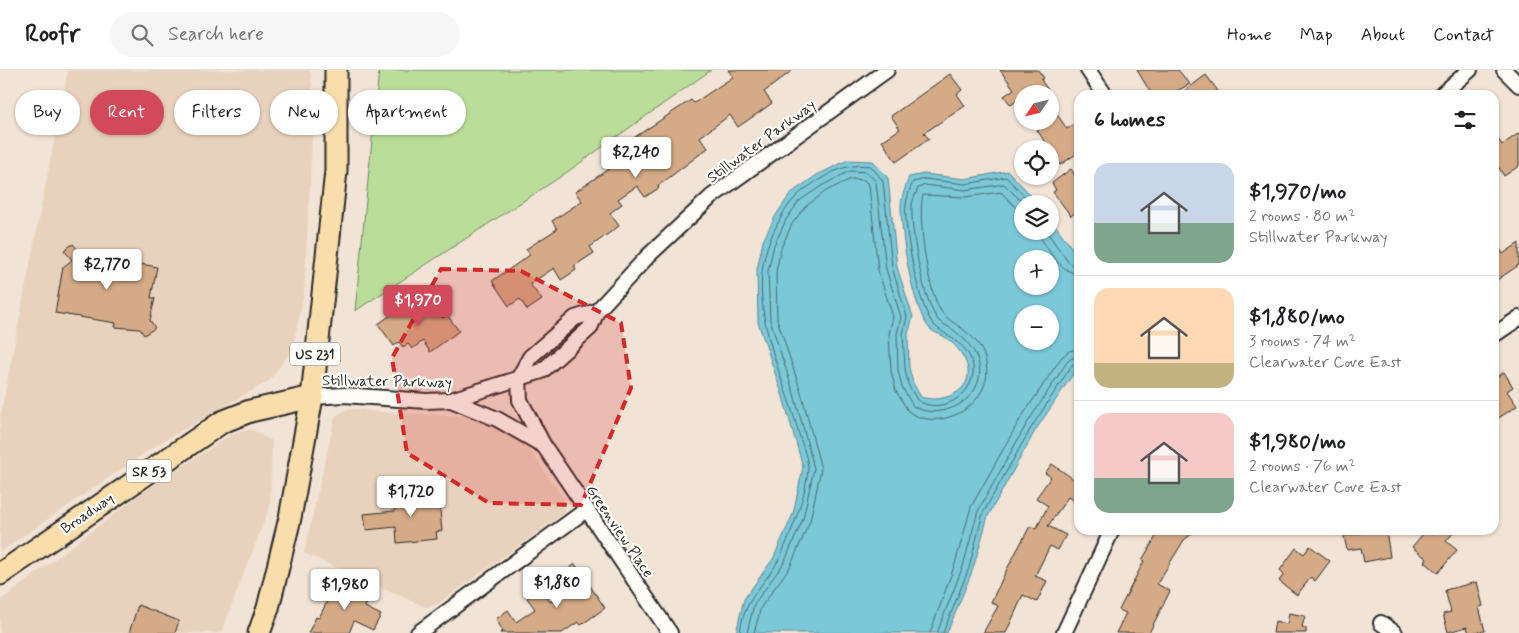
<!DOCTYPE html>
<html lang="en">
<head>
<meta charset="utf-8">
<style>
  body { margin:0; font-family:Mynerve,sans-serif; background:#f6f6f6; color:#202124; height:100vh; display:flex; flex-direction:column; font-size:19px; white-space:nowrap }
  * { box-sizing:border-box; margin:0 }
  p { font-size:16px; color:#757577 }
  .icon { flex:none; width:28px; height:28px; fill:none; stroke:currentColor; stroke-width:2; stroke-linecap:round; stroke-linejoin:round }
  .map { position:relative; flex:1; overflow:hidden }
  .details { position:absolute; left:1074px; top:20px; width:425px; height:445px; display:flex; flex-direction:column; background:#fff; border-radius:15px; box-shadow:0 1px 4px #0004 }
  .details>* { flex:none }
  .banner { position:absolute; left:15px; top:20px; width:475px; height:45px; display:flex; gap:10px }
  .needle { width:32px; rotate:235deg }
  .tools { position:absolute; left:1014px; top:15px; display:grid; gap:10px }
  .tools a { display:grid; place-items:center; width:45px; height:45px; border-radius:50%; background:#fff; box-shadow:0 1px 4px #0004; font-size:25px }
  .price { position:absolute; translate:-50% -42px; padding:0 11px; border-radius:5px; background:#fff; color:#222; font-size:16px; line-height:32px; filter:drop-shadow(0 1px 2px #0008) }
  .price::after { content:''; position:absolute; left:50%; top:30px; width:15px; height:11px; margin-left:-8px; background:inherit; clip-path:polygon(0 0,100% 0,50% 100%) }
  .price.on { background:#d1495b; color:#fff }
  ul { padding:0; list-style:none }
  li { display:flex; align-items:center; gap:15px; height:125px; padding:0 20px }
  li+li { border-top:1px solid #e0e0e0 }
  li span { display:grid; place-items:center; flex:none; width:140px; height:100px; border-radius:15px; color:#555 }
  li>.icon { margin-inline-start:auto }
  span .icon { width:60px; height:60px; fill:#fffc; stroke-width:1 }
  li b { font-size:21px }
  h2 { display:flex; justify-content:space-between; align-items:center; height:60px; padding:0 20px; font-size:21px }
  .tag { padding:0 18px; border-radius:22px; background:#fff; box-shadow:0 1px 4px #0004; font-size:18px; line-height:45px }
  .tag.on { background:#d1495b; color:#fff }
  header { display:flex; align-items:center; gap:30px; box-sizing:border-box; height:70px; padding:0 25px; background:#fff; border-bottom:1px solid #e0e0e0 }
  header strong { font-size:24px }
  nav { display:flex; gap:28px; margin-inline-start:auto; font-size:18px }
  .search { width:350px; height:45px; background:#f6f6f6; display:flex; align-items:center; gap:12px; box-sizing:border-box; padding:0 18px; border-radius:28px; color:#757577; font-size:19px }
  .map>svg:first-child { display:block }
  .built { fill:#e9d2bd }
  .green { fill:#bade99; stroke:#728462 }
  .water { fill:#7ac8d8; stroke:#5a8993; fill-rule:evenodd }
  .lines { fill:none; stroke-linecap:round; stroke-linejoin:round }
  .shore { stroke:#4b6a70; stroke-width:1 }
  .building { fill:#d5aa86; stroke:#2b2b2b }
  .minor-casing { stroke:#2b2b2b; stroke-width:18 }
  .primary-casing { stroke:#2b2b2b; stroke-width:25 }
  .minor { stroke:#fdfcf7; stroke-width:14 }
  .primary { stroke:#f9deab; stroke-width:21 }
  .marked { fill:#d62828; fill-opacity:0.2; stroke:#d62828; stroke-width:4; stroke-dasharray:10 6; stroke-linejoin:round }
  .labels { text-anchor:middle; stroke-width:4.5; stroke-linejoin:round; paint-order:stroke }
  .shield { fill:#fdfcf7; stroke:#6a6a68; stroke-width:1 }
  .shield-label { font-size:14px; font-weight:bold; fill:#2b2b2b }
  .street-label { font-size:15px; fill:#2b2b2b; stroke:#fdfcf7 }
</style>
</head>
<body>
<header>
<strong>Roofr</strong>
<div class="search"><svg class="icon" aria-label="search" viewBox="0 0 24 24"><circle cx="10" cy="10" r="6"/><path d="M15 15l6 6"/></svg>Search here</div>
<nav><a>Home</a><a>Map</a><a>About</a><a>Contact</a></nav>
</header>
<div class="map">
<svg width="1519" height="563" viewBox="0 0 1519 563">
  <rect width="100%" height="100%" fill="#f1e3d5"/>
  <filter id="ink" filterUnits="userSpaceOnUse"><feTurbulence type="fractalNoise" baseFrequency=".02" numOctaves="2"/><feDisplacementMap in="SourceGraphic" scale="10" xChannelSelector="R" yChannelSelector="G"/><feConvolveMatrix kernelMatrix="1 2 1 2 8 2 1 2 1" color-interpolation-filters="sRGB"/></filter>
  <g filter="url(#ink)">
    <g class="built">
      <path d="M68 0H310L314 35 304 224 292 280 269 311 158 374 0 482V348Z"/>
      <path d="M356 339 379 342 471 346 507 360 527 376 564 429V443L438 534 425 537 304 483 335 347 345 340Z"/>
      <path d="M251 359 272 371 270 436 221 563H0V531L143 422 230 365Z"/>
    </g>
    <path class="green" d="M379 0H711L560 107 355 241Z"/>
    <path class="water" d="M848 90 873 91 888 108 897 197 913 247 908 264 909 298 913 313 921 327C941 334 975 322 967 295 963 283 954 273 943 266 939 264 933 262 930 259 912 239 901 164 901 136 901 127 906 116 909 107L924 104 965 109 1008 101 1039 134H1022V161H1050V148L1079 188V295L1035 361 988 446 973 499 947 563H736L744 529 773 489 793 444 803 397 783 327 758 252 757 200 763 171 776 145 791 123 817 105ZM1022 189H1050V216H1022ZM1022 244H1050V271H1022Z"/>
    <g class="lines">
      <g class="shore">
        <path d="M1036 161C1047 176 1059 203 1079 204"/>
        <path d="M1046 161 1069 193 1079 196"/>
        <path d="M740 563C743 530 763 517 778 491 789 470 808 420 808 397 807 385 800 370 797 357 779 294 742 225 774 161 782 144 790 130 805 119 828 104 843 93 871 96L883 111 892 197 907 247 903 264 905 299 908 314 917 330C940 346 976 325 973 297 970 275 949 268 935 256 919 242 903 155 906 134 907 127 910 119 913 112L925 109 965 114 1006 107 1032 134"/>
        <path d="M747 563 754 534 784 493 803 449 814 398 794 324 770 250 768 201 774 175 786 150 799 131 823 115 850 101 867 102 876 112 886 199 901 247 897 264 898 300 902 317 913 336C940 353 986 329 979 295 976 279 964 268 952 259 948 256 942 254 939 251 924 236 910 158 912 136 912 130 916 124 918 118L925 115 965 120 1004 114 1024 134"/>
        <path d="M754 563 761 537 790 497 810 451 821 399 801 322 777 249 776 202 781 178 792 154 805 137 826 121 851 109 864 110 869 115 878 200 893 247 889 264 891 301 896 321 908 341C940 365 994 334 986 293 981 267 963 261 945 246 928 231 917 146 923 125L965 127 1001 122 1022 144"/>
        <path d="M930 563 955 494 971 437 1019 351 1061 288 1069 281 1079 279"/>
        <path d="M937 563 963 496 978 441 1026 355 1067 292 1072 288 1079 287"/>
        <path d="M943 563 969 498 983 443 1031 358 1072 295 1079 293"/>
      </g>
    </g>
    <g class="building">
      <path d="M728 0H793L764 22 772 33 761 41 738 57 730 45 700 67 708 78 658 116 659 118 645 127 637 116 618 129 622 134 610 143 619 156 590 177 594 183 574 196 576 200 561 210 554 198 530 214 542 230 527 240 520 229 509 236 492 211 530 185 526 179 557 159 552 151 582 131 575 122 642 76 635 67 691 30 694 33 733 7Z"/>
      <path d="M1000 0H1038L1044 8 1041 10 1051 24H1022V27L1011 35 1004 26 1014 19Z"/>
      <path d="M1137 0H1178L1190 14 1169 25H1152Z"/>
      <path d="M950 4 962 20 957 24 965 36 924 63 929 69 896 92 882 71 900 59 891 46Z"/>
      <path d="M1206 5 1221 25H1179Z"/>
      <path d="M1050 34 1067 59 1074 54 1079 61V82L1060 95 1037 60 1050 51Z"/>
      <path d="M1494 63 1502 75 1519 63V96L1504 106 1494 90Z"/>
      <path d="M1071 99 1079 111V140L1071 146 1053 122 1056 120 1052 113Z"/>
      <path d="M1494 169 1503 184 1519 173V195L1494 212Z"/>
      <path d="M73 174 81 183 157 197 151 228H155L150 250 155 258 144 265 140 259 115 257 116 253 55 243 63 197 72 190 64 180Z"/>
      <path d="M411 231 415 237 420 233 424 238 429 235 436 244 439 241 443 248 447 245 459 261 430 282 423 271 412 279 408 274 403 277 399 272 394 276 378 254Z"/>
      <path d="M1504 302 1513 317 1507 321 1517 336 1494 351V309Z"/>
      <path d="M1052 394 1079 413V434L1068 427 1048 456 1066 465 1058 480 1050 476 1035 506 1047 511 1037 532 1023 525 1006 563H983L998 536 991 532 1007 499 1030 456 1036 459 1048 436 1036 428 1051 407 1045 403Z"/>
      <path d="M424 416V422L432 421 433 430H439L442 461 436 462 437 469 397 473 396 457 366 460 364 444 395 441 394 433 405 432V429L409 428 408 418Z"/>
      <path d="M1160 460H1197L1184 470 1157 514 1170 521 1149 563H1116L1126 543 1119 540 1144 491 1142 490Z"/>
      <path d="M1379 460H1386L1390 487 1364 492 1361 478 1347 480 1344 466Z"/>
      <path d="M1426 460 1432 465 1436 460H1456L1446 471 1457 480 1438 503 1425 492 1427 489 1412 477Z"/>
      <path d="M1310 476 1330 491 1315 511 1311 507 1297 525 1279 511 1284 504 1280 500 1296 478 1304 484Z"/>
      <path d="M575 494 605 538 581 555 578 552 562 563H500L503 561 496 549 508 540 516 552 535 539 527 528 540 518 550 532 572 516 563 503Z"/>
      <path d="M338 509 371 525 365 537 381 545 373 560 354 551 349 563H308L316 547 319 548Z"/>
      <path d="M1477 512 1483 536 1479 537 1485 561 1469 563 1467 557 1448 562 1443 544 1451 542 1445 520Z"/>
      <path d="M138 535 179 551 175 563H129Z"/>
      <path d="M1289 543 1305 546 1302 557 1306 558V563H1273L1275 551 1287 554Z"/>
    </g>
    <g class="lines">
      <g class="minor-casing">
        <g id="minor">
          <path d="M1088 0 1105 25"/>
          <path d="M1504 0 1519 15"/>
          <path d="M1442 24 1470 0"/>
          <path d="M1494 265 1519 248"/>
          <path d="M519 307 520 330 544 376 670 563"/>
          <path d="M519 307 530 287 575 248 597 241"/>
          <path d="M312 327 344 325 426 331 451 330 542 301 590 258 597 241 648 186 711 127 887 0"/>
          <path d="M451 330 497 349 544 376"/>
          <path d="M1381 553 1395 563"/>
          <path d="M418 563 586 440"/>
          <path d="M1064 563 1112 460"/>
        </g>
      </g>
      <g class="primary-casing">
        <g id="primary">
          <path d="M0 504 222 352 250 341 312 327"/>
          <path d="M259 563 268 538 290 448 312 327 336 101V0"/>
        </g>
      </g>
      <use href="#minor" class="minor"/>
      <use href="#primary" class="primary"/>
    </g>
  </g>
  <path class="marked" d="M441 199 521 201 621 253 631 318 581 435 489 433 407 383 392 288Z"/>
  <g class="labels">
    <g class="shield">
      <rect x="290" y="272.5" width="50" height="23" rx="4"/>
      <rect x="126.5" y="389.5" width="45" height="23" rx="4"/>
    </g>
    <g class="shield-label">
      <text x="315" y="289">US 231</text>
      <text x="149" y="406">SR 53</text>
    </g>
    <g class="street-label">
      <text transform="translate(761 71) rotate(-36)" y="5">Stillwater Parkway</text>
      <text transform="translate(387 311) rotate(1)" y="5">Stillwater Parkway</text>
      <text transform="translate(87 443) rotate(-34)" y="5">Broadway</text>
      <text transform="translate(620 461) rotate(56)" y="5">Greenview Place</text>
    </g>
  </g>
</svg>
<div class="tools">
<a><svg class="needle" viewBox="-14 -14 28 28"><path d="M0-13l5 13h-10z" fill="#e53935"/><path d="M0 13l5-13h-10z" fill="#757577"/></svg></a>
<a><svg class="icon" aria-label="locate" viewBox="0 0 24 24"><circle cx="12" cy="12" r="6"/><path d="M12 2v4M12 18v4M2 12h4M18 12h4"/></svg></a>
<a><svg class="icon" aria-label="layers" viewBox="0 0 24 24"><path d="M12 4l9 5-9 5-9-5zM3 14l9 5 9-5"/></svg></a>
<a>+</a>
<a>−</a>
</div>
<b class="price" style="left:636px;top:109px">$2,240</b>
<b class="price" style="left:107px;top:221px">$2,770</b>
<b class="price on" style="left:418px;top:257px">$1,970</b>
<b class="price" style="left:411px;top:448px">$1,720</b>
<b class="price" style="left:557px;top:539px">$1,880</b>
<b class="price" style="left:345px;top:541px">$1,980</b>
<div class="banner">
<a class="tag">Buy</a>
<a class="tag on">Rent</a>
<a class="tag">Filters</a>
<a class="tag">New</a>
<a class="tag">Apartment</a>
</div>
<section class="details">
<h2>6 homes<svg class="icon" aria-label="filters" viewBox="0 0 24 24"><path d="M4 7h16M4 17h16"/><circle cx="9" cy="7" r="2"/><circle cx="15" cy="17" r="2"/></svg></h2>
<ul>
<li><span style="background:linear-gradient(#c9d6e8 60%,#7fa58c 0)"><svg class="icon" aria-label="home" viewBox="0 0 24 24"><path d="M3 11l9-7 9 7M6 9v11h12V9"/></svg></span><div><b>$1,970/mo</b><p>2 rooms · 80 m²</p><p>Stillwater Parkway</p></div></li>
<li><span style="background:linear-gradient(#ffd9b3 75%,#c2b280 0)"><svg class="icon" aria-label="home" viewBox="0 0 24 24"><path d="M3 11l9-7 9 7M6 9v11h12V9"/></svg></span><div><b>$1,880/mo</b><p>3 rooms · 74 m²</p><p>Clearwater Cove East</p></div></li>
<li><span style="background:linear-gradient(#f6c9c9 65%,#7fa58c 0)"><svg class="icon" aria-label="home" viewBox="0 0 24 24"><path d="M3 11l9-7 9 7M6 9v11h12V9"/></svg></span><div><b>$1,980/mo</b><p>2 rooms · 76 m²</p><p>Clearwater Cove East</p></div></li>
</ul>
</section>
</div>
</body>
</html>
